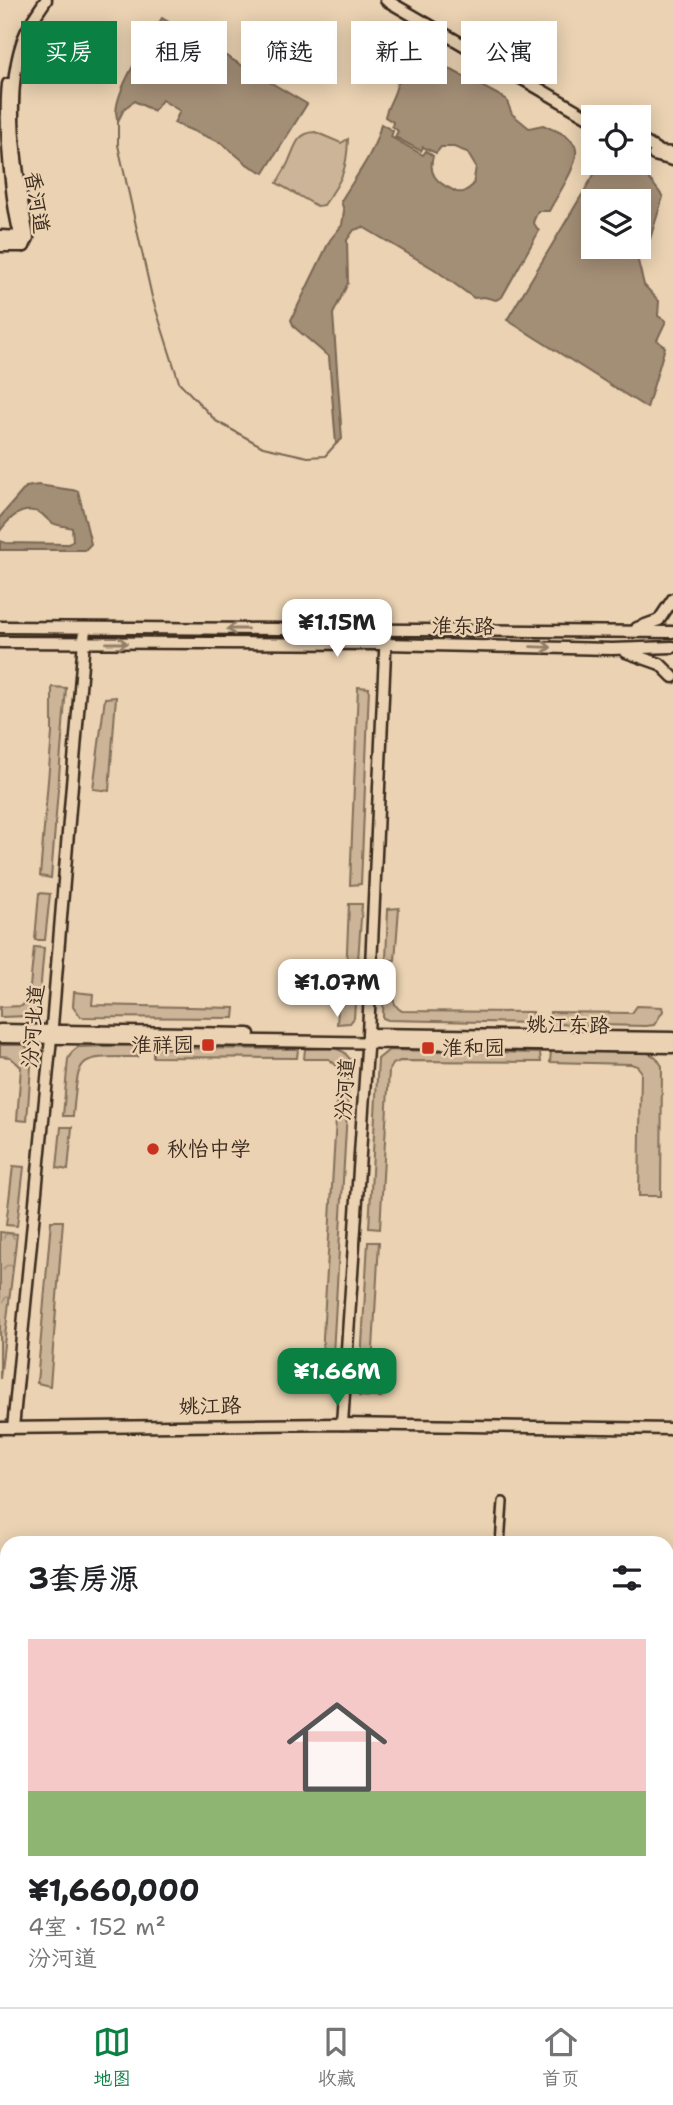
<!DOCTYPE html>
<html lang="zh">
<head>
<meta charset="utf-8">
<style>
  body { margin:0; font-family:"Shantell Sans","LXGW WenKai TC",sans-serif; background:#f6f6f6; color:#202124; height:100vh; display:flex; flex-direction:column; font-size:26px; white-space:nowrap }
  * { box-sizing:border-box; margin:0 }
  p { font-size:23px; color:#757577 }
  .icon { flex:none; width:38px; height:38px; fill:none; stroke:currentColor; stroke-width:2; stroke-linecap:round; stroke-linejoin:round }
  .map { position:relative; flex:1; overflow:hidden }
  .details { position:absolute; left:0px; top:1536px; width:674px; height:471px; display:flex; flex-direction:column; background:#fff; border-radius:21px 21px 0 0; box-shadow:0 4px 18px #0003 }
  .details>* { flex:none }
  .hud { position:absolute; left:21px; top:21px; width:632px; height:63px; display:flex; gap:14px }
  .buttons { position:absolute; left:581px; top:105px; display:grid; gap:14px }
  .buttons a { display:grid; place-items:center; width:70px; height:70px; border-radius:0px; background:#fff; box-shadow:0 4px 18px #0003; font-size:35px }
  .price { position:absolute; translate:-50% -60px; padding:0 16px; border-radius:14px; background:#fff; color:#222; font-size:23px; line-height:46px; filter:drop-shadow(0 2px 4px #0008) }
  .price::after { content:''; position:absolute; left:50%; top:42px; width:21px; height:16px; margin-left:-10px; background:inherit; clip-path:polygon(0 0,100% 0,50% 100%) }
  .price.on { background:#0b8043; color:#fff }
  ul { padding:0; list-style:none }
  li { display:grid; align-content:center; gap:14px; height:371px; padding:0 28px }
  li+li { border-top:2px solid #e0e0e0 }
  li span { display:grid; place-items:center; height:217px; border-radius:0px; color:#555 }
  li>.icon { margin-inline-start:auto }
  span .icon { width:126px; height:126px; fill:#fffc; stroke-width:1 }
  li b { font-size:30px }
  h2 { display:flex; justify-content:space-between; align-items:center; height:84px; padding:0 28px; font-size:30px }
  .pill { padding:0 24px; border-radius:0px; background:#fff; box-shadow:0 4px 18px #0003; font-size:24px; line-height:63px }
  .pill.on { background:#0b8043; color:#fff }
  .dock { display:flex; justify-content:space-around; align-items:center; height:98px; border-top:2px solid #e0e0e0; background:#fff; font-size:19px; color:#757577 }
  .dock a { display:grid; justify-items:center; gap:4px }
  .dock .on { color:#0b8043 }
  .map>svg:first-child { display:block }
  .grass { fill:#cbb497; stroke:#836f5a; stroke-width:2 }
  .forest { fill:url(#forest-crowns); stroke:#836f5a; stroke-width:2 }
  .water { fill:#a38e76; stroke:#796653; stroke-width:2; fill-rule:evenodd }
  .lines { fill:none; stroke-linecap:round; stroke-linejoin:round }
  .stream { stroke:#796653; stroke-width:2 }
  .street-casing { stroke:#3b2a1e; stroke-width:12 }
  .secondary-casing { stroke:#3b2a1e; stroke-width:15 }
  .street { stroke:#ead2b2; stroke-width:7 }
  .secondary { stroke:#ead2b2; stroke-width:10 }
  .oneway { stroke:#927e68 }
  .poi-dot { fill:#c8321e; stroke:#ead2b2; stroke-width:2.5 }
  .labels { text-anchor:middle; stroke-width:5; stroke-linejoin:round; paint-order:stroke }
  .street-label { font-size:21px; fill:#3b2a1e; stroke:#ead2b2 }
  .poi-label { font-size:21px; fill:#3b2a1e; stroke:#ead2b2; text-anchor:start }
</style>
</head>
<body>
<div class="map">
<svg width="673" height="2007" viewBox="0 0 673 2007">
  <defs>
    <pattern id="forest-crowns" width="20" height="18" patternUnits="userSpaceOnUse" patternTransform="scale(1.75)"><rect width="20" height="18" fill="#cbb497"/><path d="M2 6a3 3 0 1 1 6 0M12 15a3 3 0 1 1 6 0" fill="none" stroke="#a6937b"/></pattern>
  </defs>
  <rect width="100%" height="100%" fill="#ead2b2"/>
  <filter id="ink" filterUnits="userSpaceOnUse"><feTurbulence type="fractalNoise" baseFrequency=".0143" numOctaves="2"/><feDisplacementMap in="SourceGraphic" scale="14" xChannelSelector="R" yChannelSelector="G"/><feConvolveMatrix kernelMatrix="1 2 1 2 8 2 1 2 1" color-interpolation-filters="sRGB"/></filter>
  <g filter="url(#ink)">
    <g class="grass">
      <path d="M315 132 341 143 348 139C347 170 342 180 324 205L317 206 277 183C281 175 287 167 290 158 296 144 298 133 315 132Z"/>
      <path d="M52 687 66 688 51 878 40 876 52 733Z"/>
      <path d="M358 687 369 688 361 884 350 885Z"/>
      <path d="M116 697 109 791 93 789 105 698Z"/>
      <path d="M39 893 50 894 45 940H35Z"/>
      <path d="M349 904H362L354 1018 350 1023 337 1024 339 998H345Z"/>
      <path d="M399 908 395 960H386L388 909Z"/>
      <path d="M34 947 44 948 39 1005 31 1016 0 1017V1007L22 1006 29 997Z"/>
      <path d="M384 971 395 972C394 986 388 1004 402 1011L533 1012V1023L388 1020 383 1018Z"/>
      <path d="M74 992 93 994 92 1005 235 1008 234 1018 81 1017 73 1006Z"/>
      <path d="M637 1006 662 1007 663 1011 654 1025 646 1026 549 1024 550 1012 632 1013Z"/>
      <path d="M0 1045H24L32 1053 27 1121 17 1120 21 1067 10 1057 0 1056Z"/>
      <path d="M139 1045 138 1057C75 1057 79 1054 73 1116H63L68 1059 72 1052 78 1047Z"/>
      <path d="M335 1048 344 1052 350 1059 331 1389 320 1388 339 1068 329 1059H304L305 1049Z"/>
      <path d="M153 1049V1048L298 1049 297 1058 153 1057Z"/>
      <path d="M389 1050 540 1053 541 1062 400 1061 393 1064 389 1071 380 1229 369 1228 378 1059Z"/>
      <path d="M551 1051 648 1053 656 1057 662 1066 661 1196H639L641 1071 637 1066 631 1064 550 1062Z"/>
      <path d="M61 1127H72L68 1170 57 1168Z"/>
      <path d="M13 1166 24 1167 17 1226 6 1225Z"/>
      <path d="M51 1221H63L50 1386 37 1383Z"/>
      <path d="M368 1242H379L371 1385 374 1393 380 1397 359 1396Z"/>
    </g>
    <path class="forest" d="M0 1232 17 1234 0 1379Z"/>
    <g class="water">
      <path d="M162 18 307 104 264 173 248 165 222 143 174 123 180 111 162 100 154 111 134 101 124 109 118 121C107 100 150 38 162 18Z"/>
      <path d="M429 58 506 99 512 114 529 128 543 125C554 130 569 134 575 146 582 161 556 197 549 211H538L533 222 539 231 502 297 496 300 484 297 474 298 434 269 363 227 354 230 347 240 348 283 333 314 342 439 336 444 329 357 294 327 291 320 330 240 342 225 344 211 341 201C357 174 374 155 381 124L393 131 391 137 423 155 426 151 433 156C428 173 436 182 451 189 456 192 457 193 463 192 465 191 471 187 473 185L476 167 467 152 454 147H441L436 153 423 147 421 151 395 137 398 131 392 126 393 122 385 117C387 105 395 97 397 84 410 74 412 64 429 58Z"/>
      <path d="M601 163C636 163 643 169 663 197L650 239 636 253 644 285 659 301 658 316 666 321 657 340 665 347 647 408 507 320ZM639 201V247H593V201Z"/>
      <path d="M38 485 78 491 91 544 85 550H0V541L6 543 68 544 73 541 72 528C66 526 56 526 51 522 50 522 43 515 42 514 24 504 10 517 0 531V517L26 487Z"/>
    </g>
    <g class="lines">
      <g class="stream">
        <path d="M118 121V145L152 297 179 382 216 421 263 447 308 457 325 456 336 444"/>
        <path d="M0 1864 7 1868"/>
      </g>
      <g class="street-casing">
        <g id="street">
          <path d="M500 1544 503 1502"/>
          <path d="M667 1593H673"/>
          <path d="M667 1832H673"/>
          <path d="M0 1883 7 1887"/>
        </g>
      </g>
      <g class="secondary-casing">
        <g id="secondary">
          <path d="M386 0 593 120"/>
          <path d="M8 84C4 118 11 216 24 246"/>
          <path d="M639 139 661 152 673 153"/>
          <path d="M654 155 673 160"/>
          <path d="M0 236 24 237"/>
          <path d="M0 246H24"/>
          <path d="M24 246 28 238C18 178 3 101 22 43 27 27 37 13 46 0"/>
          <path d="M0 627 673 632"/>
          <path d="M637 628 659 620 673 599"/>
          <path d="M0 642 385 644 612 649 673 647"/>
          <path d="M626 652 660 664 673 677"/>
          <path d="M0 1030 249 1034"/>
          <path d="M369 1034 673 1038"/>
          <path d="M0 1037 673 1047"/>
          <path d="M342 1424 368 1034 386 630"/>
          <path d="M0 1428 342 1424 673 1429"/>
          <path d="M13 1428 51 1038 85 628"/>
          <path d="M313 2007V2000"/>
        </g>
      </g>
      <use href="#street" class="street"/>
      <use href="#secondary" class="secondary"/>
    </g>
    <defs><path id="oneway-shaft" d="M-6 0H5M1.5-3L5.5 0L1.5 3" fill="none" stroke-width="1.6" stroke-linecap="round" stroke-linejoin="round" transform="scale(1.75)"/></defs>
    <g class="oneway">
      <use href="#oneway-shaft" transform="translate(237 629) rotate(-180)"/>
      <use href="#oneway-shaft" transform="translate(117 643)"/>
      <use href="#oneway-shaft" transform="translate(541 647) rotate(2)"/>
    </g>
  </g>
  <g class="poi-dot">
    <rect x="201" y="1038" width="14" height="14" rx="3.5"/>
    <rect x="421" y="1041" width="14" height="14" rx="3.5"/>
    <circle cx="153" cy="1149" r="7"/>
  </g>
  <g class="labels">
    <g class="street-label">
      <text transform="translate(37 202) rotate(81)" y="7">香河道</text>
      <text transform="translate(463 626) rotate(1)" y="7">淮东路</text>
      <text transform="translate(568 1025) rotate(1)" y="7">姚江东路</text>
      <text transform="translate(33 1026) rotate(-85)" y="7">汾河北道</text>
      <text transform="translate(345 1089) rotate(-86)" y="7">汾河道</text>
      <text transform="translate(210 1406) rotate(-1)" y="7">姚江路</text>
    </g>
    <g class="poi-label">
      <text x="194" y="1052" text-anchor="end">淮祥园</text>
      <text x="442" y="1055">淮和园</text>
      <text x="167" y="1156">秋怡中学</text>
    </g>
  </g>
</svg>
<div class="buttons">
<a><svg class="icon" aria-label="locate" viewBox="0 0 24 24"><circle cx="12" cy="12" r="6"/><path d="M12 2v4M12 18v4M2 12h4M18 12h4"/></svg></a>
<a><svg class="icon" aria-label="layers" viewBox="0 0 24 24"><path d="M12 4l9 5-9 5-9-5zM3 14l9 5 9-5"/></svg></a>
</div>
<b class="price" style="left:337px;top:659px">¥1.15M</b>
<b class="price" style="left:337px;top:1019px">¥1.07M</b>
<b class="price on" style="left:337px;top:1408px">¥1.66M</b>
<div class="hud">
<a class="pill on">买房</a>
<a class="pill">租房</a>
<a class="pill">筛选</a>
<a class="pill">新上</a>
<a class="pill">公寓</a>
</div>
<section class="details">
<h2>3套房源<svg class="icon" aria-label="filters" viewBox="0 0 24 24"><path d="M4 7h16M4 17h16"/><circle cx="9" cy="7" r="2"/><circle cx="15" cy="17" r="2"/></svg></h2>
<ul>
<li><span style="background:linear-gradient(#f6c9c9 70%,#8fb573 0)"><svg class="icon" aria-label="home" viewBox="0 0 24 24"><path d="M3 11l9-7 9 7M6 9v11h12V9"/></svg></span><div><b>¥1,660,000</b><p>4室 · 152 m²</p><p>汾河道</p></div></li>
</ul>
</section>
</div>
<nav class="dock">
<a class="on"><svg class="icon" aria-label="map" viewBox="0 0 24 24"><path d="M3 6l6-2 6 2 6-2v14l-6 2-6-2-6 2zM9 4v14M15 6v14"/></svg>地图</a>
<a><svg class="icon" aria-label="saved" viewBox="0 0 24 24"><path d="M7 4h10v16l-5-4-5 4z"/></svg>收藏</a>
<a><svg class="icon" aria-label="home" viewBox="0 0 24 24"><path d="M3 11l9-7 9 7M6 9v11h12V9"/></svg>首页</a>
</nav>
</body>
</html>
